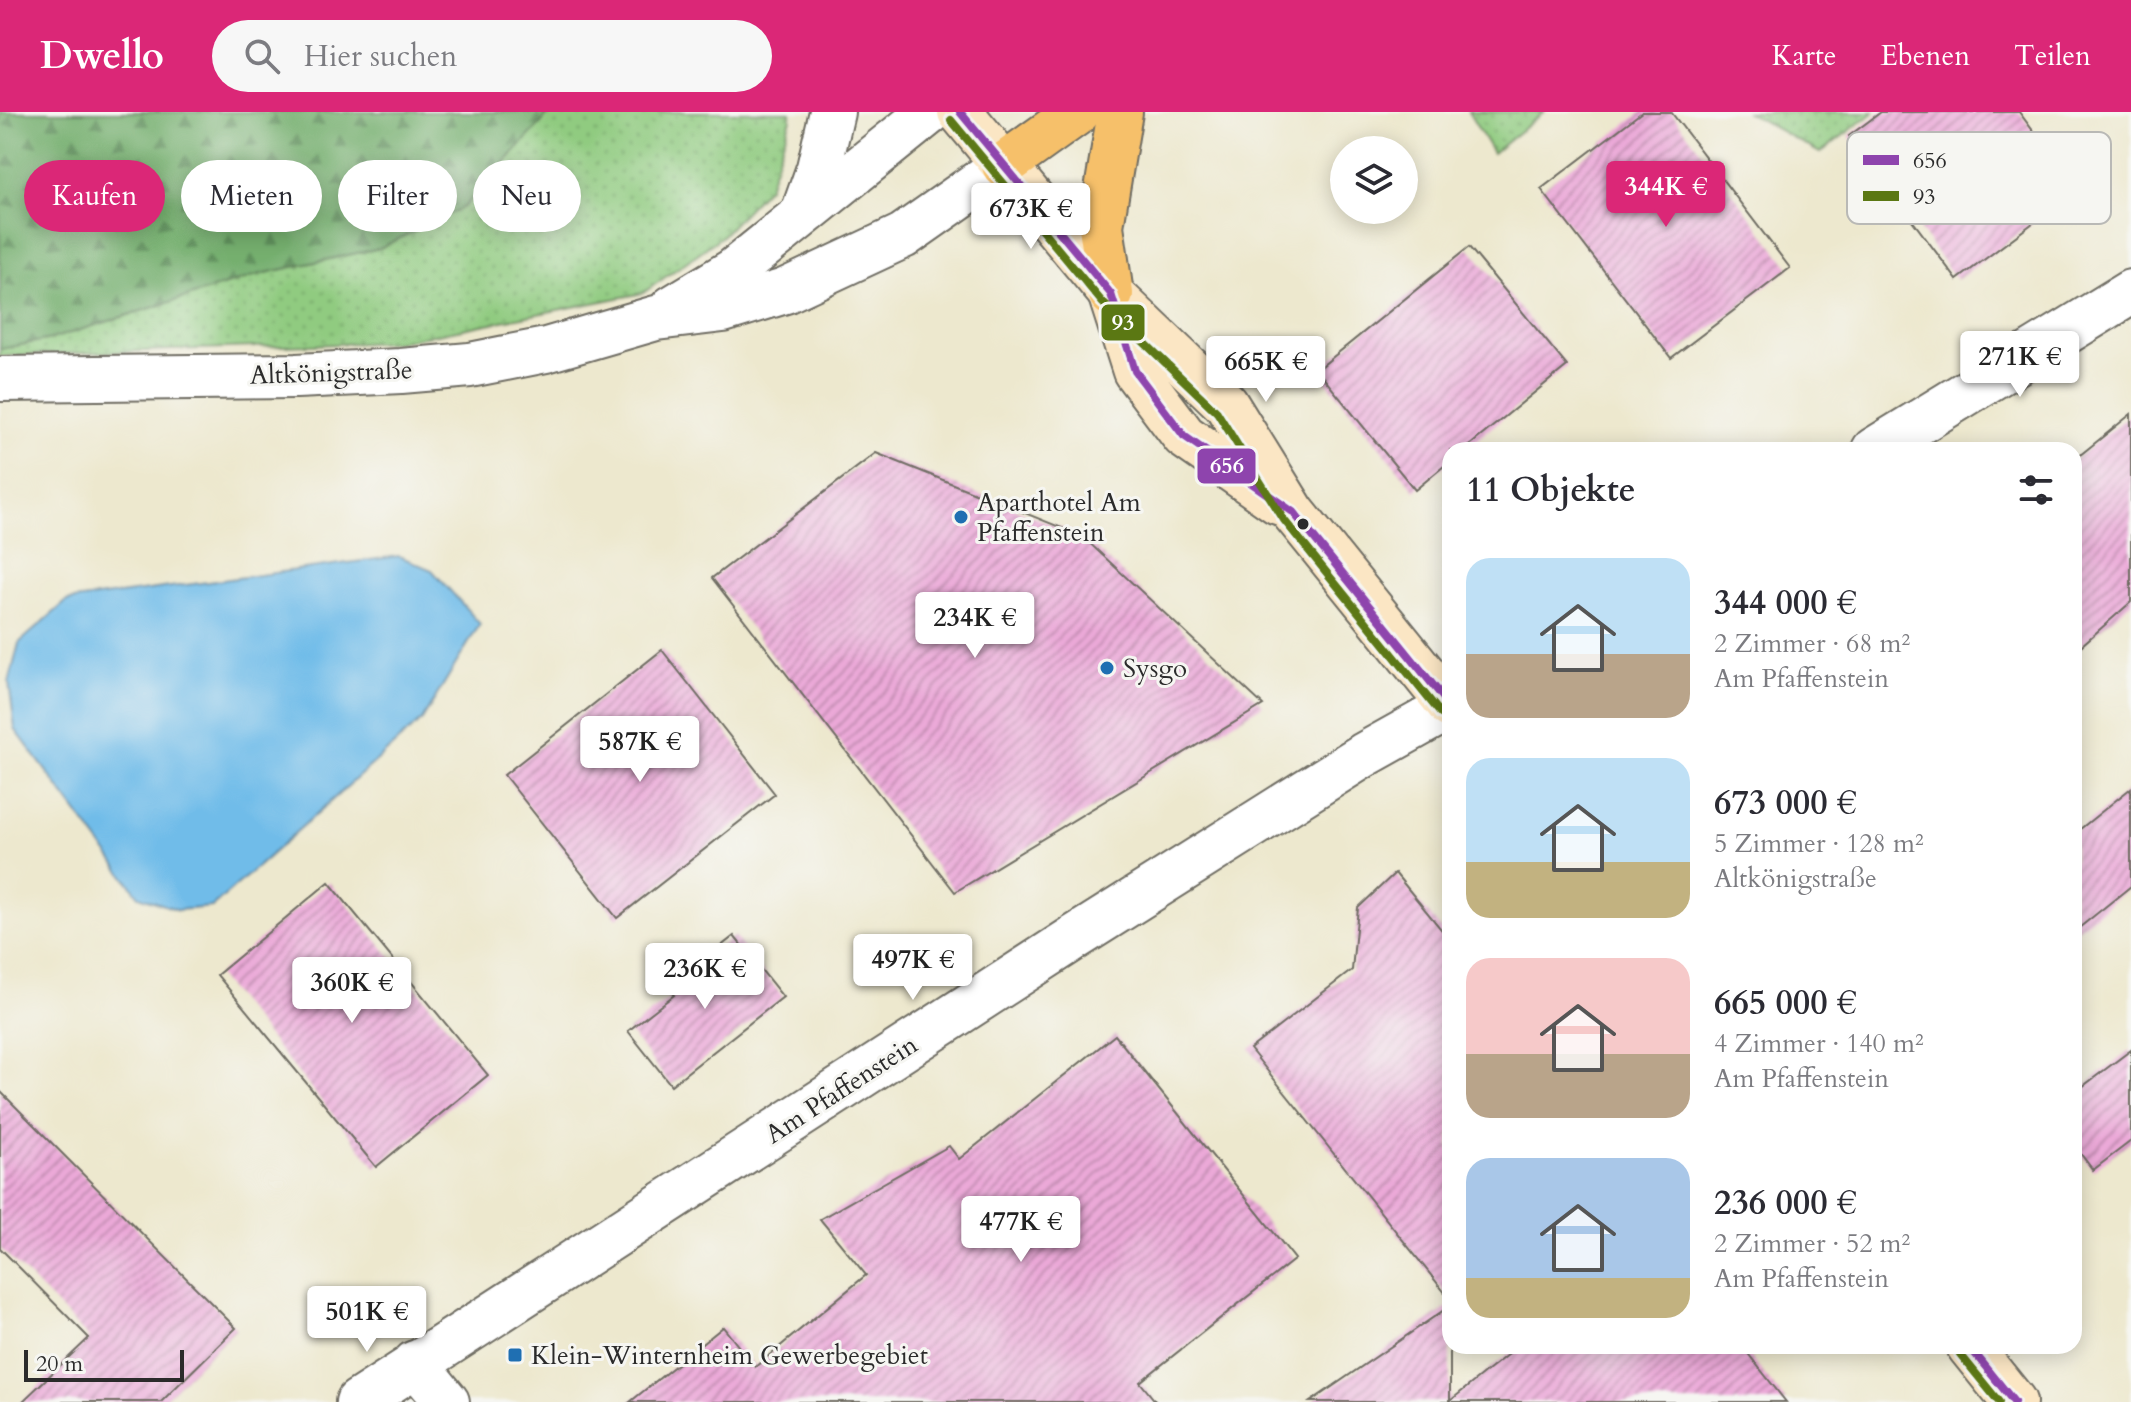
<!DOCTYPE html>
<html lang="de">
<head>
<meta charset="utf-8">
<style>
  body { margin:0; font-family:Cardo,serif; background:#f7f7f7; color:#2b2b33; height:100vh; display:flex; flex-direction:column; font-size:30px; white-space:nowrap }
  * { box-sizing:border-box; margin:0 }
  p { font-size:26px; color:#7c7c81 }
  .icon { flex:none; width:44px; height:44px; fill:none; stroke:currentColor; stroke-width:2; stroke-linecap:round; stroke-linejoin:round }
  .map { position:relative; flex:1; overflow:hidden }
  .drawer { position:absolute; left:1442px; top:330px; width:640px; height:912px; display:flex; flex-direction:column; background:#fff; border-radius:24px; box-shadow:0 4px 20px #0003 }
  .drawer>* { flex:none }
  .banner { position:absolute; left:24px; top:48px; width:760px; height:72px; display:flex; gap:16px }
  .fabs { position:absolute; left:1330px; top:24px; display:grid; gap:16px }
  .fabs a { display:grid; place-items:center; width:88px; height:88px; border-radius:50%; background:#fff; box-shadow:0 4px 20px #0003; font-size:40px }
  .scale { position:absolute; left:24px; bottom:20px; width:160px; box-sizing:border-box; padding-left:8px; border:4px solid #2b2b2b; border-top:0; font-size:22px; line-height:28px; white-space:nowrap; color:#2b2b2b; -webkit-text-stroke:6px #f6f6f2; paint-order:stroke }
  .price { position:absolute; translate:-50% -68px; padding:0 18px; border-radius:8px; background:#fff; color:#222; font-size:26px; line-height:52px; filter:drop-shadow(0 2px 4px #0008) }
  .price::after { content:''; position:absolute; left:50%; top:48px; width:24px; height:18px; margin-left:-12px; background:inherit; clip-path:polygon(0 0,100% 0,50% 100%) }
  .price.on { background:#db2777; color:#fff }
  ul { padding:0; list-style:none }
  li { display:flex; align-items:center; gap:24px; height:200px; padding:0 24px }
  li span { display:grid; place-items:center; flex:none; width:224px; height:160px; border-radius:24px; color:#555 }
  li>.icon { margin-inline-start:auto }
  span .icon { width:96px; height:96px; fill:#fffc; stroke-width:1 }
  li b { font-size:34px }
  h2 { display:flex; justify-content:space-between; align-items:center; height:96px; padding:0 24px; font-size:34px }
  .tag { padding:0 28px; border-radius:36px; background:#fff; box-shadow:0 4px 20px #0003; font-size:28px; line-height:72px }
  .tag.on { background:#db2777; color:#fff }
  header { display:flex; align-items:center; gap:48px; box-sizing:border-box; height:112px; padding:0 40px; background:#db2777; color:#fff }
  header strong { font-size:38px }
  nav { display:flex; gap:44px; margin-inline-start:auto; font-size:28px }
  .search { width:560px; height:72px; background:#f7f7f7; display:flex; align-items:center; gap:20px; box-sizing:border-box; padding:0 28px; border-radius:44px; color:#7c7c81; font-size:30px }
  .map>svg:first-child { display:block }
  .grass { fill:url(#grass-dots); stroke:#5e7b56; stroke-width:2 }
  .forest { fill:url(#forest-firs); stroke:#506d4c; stroke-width:2 }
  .water { fill:#6fbce9; stroke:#4d748a; stroke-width:2 }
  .building { fill:url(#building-hatch) }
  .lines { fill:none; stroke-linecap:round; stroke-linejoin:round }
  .minor-casing { stroke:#6f6d64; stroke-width:48 }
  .tertiary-casing { stroke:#6f6d64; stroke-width:48 }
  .secondary-casing { stroke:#6f6d64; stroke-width:48 }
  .motorway-casing { stroke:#6f6d64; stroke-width:48 }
  .minor { stroke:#fff; stroke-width:44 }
  .tertiary { stroke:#fff; stroke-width:44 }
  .secondary { stroke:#fbe6c4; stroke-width:44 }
  .motorway { stroke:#f6c06b; stroke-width:44 }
  .bus-1-casing { stroke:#f6f6f2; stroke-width:14 }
  .bus-2-casing { stroke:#f6f6f2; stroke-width:14 }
  .bus-1 { stroke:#8e44ad; stroke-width:8 }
  .bus-2 { stroke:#5b7813; stroke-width:8 }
  .poi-dot { fill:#1f6fb2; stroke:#f6f6f2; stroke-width:3 }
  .bus-dot { fill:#2b2b2b; stroke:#f6f6f2; stroke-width:3 }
  .labels { text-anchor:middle; stroke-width:6; stroke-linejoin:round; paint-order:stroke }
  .street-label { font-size:26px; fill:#2b2b2b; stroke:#f6f6f2 }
  .poi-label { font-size:26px; fill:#2b2b2b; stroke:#f6f6f2; text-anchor:start }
  .key { fill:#f6f6f2; stroke:#b9b9b6; stroke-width:2 }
  .key-label { font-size:22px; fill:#2b2b2b }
  .line-badge { stroke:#f6f6f2; stroke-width:3 }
  .badge-label { font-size:22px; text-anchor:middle; font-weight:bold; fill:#fff }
</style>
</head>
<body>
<header>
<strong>Dwello</strong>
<div class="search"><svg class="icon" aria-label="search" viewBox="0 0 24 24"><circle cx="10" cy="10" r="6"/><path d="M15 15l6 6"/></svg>Hier suchen</div>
<nav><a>Karte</a><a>Ebenen</a><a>Teilen</a></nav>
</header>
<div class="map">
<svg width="2131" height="1290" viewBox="0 0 2131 1290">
  <defs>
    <pattern id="grass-dots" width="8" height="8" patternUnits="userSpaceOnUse" patternTransform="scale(2)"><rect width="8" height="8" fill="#90cb80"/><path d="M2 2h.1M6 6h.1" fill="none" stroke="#7cae6f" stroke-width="1.8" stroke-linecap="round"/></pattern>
    <pattern id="forest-firs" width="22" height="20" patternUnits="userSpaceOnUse" patternTransform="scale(2)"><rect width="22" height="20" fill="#74af6e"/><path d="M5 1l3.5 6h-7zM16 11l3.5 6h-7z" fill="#5f8f5b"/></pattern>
    <pattern id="building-hatch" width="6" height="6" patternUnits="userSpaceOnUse" patternTransform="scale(2)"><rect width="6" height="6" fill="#eba9d8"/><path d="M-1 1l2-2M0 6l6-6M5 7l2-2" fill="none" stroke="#bf8aaf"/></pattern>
  </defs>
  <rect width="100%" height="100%" fill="#f6f6f2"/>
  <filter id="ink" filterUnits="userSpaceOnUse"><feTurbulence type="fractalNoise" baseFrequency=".0125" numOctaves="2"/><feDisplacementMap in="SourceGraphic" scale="16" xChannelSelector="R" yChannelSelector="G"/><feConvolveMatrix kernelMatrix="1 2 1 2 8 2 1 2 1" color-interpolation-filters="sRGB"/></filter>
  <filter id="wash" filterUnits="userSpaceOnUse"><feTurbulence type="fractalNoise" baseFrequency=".006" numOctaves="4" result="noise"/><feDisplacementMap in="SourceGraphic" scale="32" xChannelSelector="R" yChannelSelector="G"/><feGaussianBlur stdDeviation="1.8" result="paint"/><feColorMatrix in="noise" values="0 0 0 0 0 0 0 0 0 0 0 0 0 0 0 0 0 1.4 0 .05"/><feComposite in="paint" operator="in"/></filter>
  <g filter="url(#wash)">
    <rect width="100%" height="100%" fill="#ede8ce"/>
    <g class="grass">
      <path d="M548 0H790L791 7 768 75 721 125 643 181 397 230 0 244V237L51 227 261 162 380 136 543 9Z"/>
      <path d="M1468 0H1544L1493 41Z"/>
      <path d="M1747 0H1874L1820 41Z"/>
    </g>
    <path class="forest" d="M0 0H548L543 9 464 95 380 136 261 162 51 227 0 237Z"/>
    <path class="water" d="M399 444 432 458 480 512 422 608 212 795 178 798 139 784 15 617 9 571 19 531 67 489Z"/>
    <g id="blocks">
      <g class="building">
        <path d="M1642 0H1671L1790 156 1671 246 1541 77Z"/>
        <path d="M1881 0H2019L2077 78 1957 168 1849 24Z"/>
        <path d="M1469 135 1567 254 1464 338H1450V349L1415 378 1317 258Z"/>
        <path d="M2131 302V490L2074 540V348Z"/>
        <path d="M876 341 1082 424 1263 593 955 780 712 466Z"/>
        <path d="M662 538 775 682 617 806 504 663Z"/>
        <path d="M2131 676V774L2074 820V722Z"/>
        <path d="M1395 761 1450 828V1187L1250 937 1352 858 1358 796Z"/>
        <path d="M329 770 488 963 376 1055 217 863Z"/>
        <path d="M734 824 783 885 671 973 628 919 674 883 668 876Z"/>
        <path d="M1115 923 1295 1147 1140 1270 1156 1290H630L723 1215 755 1255 866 1163 820 1107 949 1034 959 1047Z"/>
        <path d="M2131 938V1029L2093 1058 2074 1033V981Z"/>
        <path d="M0 979 236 1216 161 1290H22L89 1226 0 1136Z"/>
        <path d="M1450 1194V1289L1518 1234H1742L1786 1290H1310Z"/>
      </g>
    </g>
  </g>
  <g filter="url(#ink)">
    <use href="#blocks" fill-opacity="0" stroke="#6f6d64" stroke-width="2"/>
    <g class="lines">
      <g class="minor-casing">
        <g id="minor">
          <path d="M1874 338 2131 180"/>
          <path d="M415 1251 447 1290"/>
          <path d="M358 1290 1074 826 1364 643 1450 595"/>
        </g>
      </g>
      <g class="tertiary-casing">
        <g id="tertiary">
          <path d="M803 101 819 56 832 0"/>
          <path d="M672 196 733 159 930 0"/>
          <path d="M0 267 296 264 401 259 470 253 546 238 656 206 723 198 785 179 903 124 1004 53"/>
        </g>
      </g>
      <g class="secondary-casing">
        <g id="secondary">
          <path d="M960 0 1111 182 1226 292 1293 400 1450 594"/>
          <path d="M1111 184 1135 259 1184 324 1278 390"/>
          <path d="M1969 1234 2014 1290"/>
        </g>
      </g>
      <g class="motorway-casing">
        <g id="motorway">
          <path d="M1004 53 1078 0"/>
          <path d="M1111 182 1101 114 1120 0"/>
        </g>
      </g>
      <use href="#minor" class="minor"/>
      <use href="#tertiary" class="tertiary"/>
      <use href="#secondary" class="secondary"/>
      <use href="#motorway" class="motorway"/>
      <g class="bus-1-casing">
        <g id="bus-1">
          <path d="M960 0 1111 182 1135 259 1184 324 1293 400 1450 594"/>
          <path d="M1969 1234 2014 1290"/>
        </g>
      </g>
      <g class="bus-2-casing">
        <g id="bus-2">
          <path d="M951 8 1102 190 1217 300 1284 408 1441 602"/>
          <path d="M1960 1242 1999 1290"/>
        </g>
      </g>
      <use href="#bus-1" class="bus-1"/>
      <use href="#bus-2" class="bus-2"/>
    </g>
  </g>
  <g class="poi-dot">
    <circle cx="961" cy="405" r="8"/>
    <circle cx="1107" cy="556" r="8"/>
    <rect x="507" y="1235" width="16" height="16" rx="4"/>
  </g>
  <circle class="bus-dot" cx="1303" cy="412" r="7"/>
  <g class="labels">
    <g class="street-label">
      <text transform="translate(331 260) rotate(-2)" y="9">Altkönigstraße</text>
      <text transform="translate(841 977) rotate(-33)" y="9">Am Pfaffenstein</text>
    </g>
    <g class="poi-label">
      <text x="977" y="399">Aparthotel Am<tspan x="977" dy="30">Pfaffenstein</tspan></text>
      <text x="1123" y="565">Sysgo</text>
      <text x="531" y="1252">Klein-Winternheim Gewerbegebiet</text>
    </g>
  </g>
  <rect x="1847" y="20" width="264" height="92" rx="12" class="key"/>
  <rect x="1863" y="43" width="36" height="10" fill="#8e44ad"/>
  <rect x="1863" y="79" width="36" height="10" fill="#5b7813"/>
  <g class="key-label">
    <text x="1913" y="56">656</text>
    <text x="1913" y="92">93</text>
  </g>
  <g class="line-badge">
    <rect x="1100" y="191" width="46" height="39" rx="8" fill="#5b7813"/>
    <rect x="1196" y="335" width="61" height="38" rx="8" fill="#8e44ad"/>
  </g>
  <g class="badge-label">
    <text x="1123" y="218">93</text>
    <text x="1227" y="361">656</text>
  </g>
</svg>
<div class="fabs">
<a><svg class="icon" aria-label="layers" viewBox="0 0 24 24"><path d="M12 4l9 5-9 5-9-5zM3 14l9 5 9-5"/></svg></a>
</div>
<div class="scale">20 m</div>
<b class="price on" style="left:1666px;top:117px">344K €</b>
<b class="price" style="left:1031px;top:139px">673K €</b>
<b class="price" style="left:2020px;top:287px">271K €</b>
<b class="price" style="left:1266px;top:292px">665K €</b>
<b class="price" style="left:975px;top:548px">234K €</b>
<b class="price" style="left:640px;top:672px">587K €</b>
<b class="price" style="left:913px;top:890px">497K €</b>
<b class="price" style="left:705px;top:899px">236K €</b>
<b class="price" style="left:352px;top:913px">360K €</b>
<b class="price" style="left:1021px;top:1152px">477K €</b>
<b class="price" style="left:367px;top:1242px">501K €</b>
<div class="banner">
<a class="tag on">Kaufen</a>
<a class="tag">Mieten</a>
<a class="tag">Filter</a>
<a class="tag">Neu</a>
</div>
<section class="drawer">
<h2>11 Objekte<svg class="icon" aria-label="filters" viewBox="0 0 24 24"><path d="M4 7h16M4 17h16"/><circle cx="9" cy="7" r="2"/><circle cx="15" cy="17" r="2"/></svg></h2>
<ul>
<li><span style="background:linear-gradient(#bfe0f5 60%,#b9a48a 0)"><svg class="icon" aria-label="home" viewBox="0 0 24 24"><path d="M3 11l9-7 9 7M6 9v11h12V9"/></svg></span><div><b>344 000 €</b><p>2 Zimmer · 68 m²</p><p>Am Pfaffenstein</p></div></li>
<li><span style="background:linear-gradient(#bfe0f5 65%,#c2b280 0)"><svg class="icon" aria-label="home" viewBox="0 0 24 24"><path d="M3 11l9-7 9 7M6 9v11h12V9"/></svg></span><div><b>673 000 €</b><p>5 Zimmer · 128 m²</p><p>Altkönigstraße</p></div></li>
<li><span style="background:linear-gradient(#f6c9c9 60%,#b9a48a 0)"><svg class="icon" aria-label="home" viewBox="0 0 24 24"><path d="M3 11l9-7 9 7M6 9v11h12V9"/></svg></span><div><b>665 000 €</b><p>4 Zimmer · 140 m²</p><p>Am Pfaffenstein</p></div></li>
<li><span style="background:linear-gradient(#a9c7e8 75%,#c2b280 0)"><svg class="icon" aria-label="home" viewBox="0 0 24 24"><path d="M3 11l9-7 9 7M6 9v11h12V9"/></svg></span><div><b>236 000 €</b><p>2 Zimmer · 52 m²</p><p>Am Pfaffenstein</p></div></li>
</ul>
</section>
</div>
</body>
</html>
